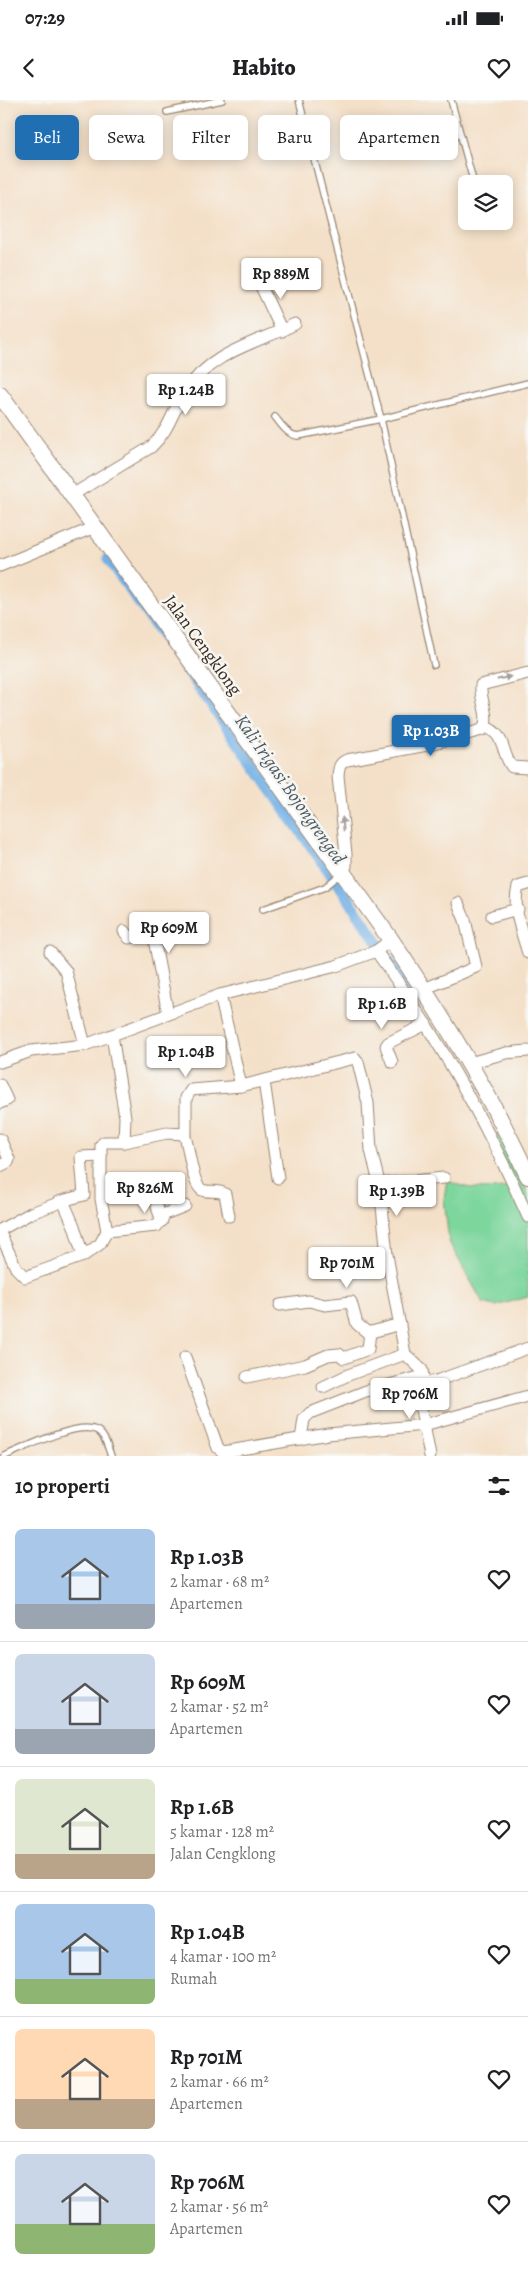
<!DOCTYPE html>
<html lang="id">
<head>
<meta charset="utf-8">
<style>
  body { margin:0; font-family:Alegreya,serif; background:#f6f6f6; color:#202124; height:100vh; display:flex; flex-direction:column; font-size:19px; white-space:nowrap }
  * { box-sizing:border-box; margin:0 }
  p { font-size:16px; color:#757577 }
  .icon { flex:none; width:28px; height:28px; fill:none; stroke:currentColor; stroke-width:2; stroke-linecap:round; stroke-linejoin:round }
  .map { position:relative; height:1356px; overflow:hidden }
  .details { display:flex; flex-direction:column; background:#fff; flex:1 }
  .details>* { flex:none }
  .guide { position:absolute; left:15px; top:15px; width:499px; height:45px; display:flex; gap:10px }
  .tools { position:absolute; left:458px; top:75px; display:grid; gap:10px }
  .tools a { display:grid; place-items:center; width:55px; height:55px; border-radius:8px; background:#fff; box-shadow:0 2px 12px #0003; font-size:25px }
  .price { position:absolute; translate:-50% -42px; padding:0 11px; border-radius:5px; background:#fff; color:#222; font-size:16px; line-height:32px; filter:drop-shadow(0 1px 2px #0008) }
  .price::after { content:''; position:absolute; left:50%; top:30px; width:15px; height:11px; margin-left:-8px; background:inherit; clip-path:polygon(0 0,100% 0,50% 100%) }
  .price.selected { background:#1f6fb2; color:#fff }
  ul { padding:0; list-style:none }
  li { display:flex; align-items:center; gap:15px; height:125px; padding:0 15px }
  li+li { border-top:1px solid #e0e0e0 }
  li span { display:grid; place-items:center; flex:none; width:140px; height:100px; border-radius:8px; color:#555 }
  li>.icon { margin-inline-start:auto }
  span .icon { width:60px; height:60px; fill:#fffc; stroke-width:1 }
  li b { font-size:21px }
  h2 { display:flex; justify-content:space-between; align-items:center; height:60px; padding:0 15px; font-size:21px }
  .pill { padding:0 18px; border-radius:8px; background:#fff; box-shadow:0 2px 12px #0003; font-size:18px; line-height:45px }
  .pill.selected { background:#1f6fb2; color:#fff }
  .status { display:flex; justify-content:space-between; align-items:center; height:35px; padding:0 25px; background:#fff; direction:ltr }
  .status svg { height:14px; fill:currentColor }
  header { display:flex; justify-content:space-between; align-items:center; height:65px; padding:0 15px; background:#fff; font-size:22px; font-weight:800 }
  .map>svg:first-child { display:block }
  .green { fill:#7dd69c; stroke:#5c805d }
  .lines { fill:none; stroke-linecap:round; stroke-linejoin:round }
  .canal { stroke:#72b0e5; stroke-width:11 }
  .service-casing { stroke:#988573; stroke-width:8 }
  .minor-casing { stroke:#988573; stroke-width:13 }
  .secondary-casing { stroke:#988573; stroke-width:18 }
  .service { stroke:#fff; stroke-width:5.5 }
  .minor { stroke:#fff; stroke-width:11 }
  .secondary { stroke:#fff; stroke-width:16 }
  .oneway { fill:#a79f9a }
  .labels { text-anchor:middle; stroke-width:5; stroke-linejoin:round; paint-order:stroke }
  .street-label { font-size:18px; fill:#3b2a1e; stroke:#f6f6f2 }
  .water-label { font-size:19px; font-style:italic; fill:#4e5964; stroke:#f6f6f2 }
</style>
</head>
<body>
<div class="status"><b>07:29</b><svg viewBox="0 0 49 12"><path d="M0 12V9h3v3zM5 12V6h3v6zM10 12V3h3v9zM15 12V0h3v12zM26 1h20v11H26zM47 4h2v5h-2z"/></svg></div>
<header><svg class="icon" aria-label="back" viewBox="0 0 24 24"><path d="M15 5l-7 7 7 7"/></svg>Habito<svg class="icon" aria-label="heart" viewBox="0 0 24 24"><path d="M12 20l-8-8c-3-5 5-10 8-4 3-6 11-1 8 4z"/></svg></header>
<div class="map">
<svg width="528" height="1356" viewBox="0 0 528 1356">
  <rect width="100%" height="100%" fill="#f6f6f2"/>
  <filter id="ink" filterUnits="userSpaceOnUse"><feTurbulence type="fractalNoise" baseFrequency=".02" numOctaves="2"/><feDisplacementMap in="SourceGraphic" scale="10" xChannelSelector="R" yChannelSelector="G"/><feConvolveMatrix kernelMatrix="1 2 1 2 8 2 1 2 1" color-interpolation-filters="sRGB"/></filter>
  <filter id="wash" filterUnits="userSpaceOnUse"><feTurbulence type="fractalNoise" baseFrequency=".0096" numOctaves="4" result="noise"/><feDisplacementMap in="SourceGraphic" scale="20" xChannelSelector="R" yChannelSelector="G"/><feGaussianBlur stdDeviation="1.12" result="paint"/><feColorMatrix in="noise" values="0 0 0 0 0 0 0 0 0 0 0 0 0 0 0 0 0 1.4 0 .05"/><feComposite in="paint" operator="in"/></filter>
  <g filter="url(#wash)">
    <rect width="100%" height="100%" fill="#f4e0c8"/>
    <path class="green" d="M501 1033 528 1094V1197L495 1206 483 1203 449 1142 444 1099 447 1079C462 1091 492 1090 510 1087L488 1039Z"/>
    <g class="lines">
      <path class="canal" d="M108 459 352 804 407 887"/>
    </g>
  </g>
  <g filter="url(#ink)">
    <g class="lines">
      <g class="service-casing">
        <g id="service">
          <path d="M299 0 381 319 434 565"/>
          <path d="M451 0 474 84"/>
          <path d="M167 12 222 0"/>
          <path d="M275 317C281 324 287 335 298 336L381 319 528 283"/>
          <path d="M263 809 325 787 342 773"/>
          <path d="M5 1356C24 1348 77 1321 96 1330 105 1334 108 1348 111 1356"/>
        </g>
      </g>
      <g class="minor-casing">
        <g id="minor">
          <path d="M258 180 282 231"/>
          <path d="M72 395 151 347C171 328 171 313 185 292 212 251 255 244 295 224"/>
          <path d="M0 466 95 427"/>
          <path d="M485 627C506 634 501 653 512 667L528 668"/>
          <path d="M343 772 346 766V754L338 676C339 668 339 663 347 660L427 645 482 630C492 618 479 600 481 585L528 573"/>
          <path d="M528 784 518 787C512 808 522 833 528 853"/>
          <path d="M492 816 518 809"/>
          <path d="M124 831 129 838C139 835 146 829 154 839L168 914"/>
          <path d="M376 851C436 933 487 1024 528 1117"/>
          <path d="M50 852 66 871 85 945"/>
          <path d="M424 889 476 867 465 820 458 803"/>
          <path d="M220 895 241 986"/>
          <path d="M112 935 125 1017 124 1042"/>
          <path d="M0 962 31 951 85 945 220 895 336 866 376 851 391 840"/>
          <path d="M392 962 386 946 388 943 426 924"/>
          <path d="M469 963 506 953 528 951"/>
          <path d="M264 981 278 1078"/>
          <path d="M0 985 7 1000 0 1003"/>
          <path d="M0 1039 9 1059 8 1062 0 1066"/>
          <path d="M379 1084 444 1078"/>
          <path d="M58 1102 84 1095 81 1057 101 1056V1045L104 1042H124L167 1033 184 1034"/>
          <path d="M229 1116 225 1094C218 1089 209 1093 202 1090 191 1083 190 1047 184 1034L186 1031V998L191 990 241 986 355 958 358 962 368 1003 371 1050 380 1087 387 1155 405 1254 422 1270 424 1284 420 1304 430 1356"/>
          <path d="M162 1121C156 1106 150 1093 169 1086"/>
          <path d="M0 1130 31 1113 61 1102 64 1103 74 1126 83 1156"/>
          <path d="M107 1131 157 1126 165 1114 185 1106"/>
          <path d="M0 1133 16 1168 25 1177 83 1156 100 1144 107 1131 101 1099V1056"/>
          <path d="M280 1205 309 1201 325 1205 351 1202 357 1224 368 1233 400 1224"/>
          <path d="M185 1257 218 1348 223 1352 328 1334 424 1325 528 1296"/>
          <path d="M247 1277 305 1265 328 1255 339 1254 344 1258 368 1249 370 1232"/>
          <path d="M424 1284 439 1280 528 1248"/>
          <path d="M323 1287 348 1275 405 1254"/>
          <path d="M301 1339 304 1319 310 1313 366 1291 423 1276"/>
        </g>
      </g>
      <g class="secondary-casing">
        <path id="secondary" d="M0 295 391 840C442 916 490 993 528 1076"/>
      </g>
      <use href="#service" class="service"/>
      <use href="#minor" class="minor"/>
      <use href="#secondary" class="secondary"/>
    </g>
    <defs><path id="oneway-solid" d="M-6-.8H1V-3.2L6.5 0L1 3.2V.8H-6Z" transform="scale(1.25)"/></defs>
    <g class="oneway">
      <use href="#oneway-solid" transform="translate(504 578) rotate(-13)"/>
      <use href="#oneway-solid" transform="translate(343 724) rotate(-96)"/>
    </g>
  </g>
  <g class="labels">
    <g class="street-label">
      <text transform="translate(203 545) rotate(54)" y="6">Jalan Cengklong</text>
    </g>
    <g class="water-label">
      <text transform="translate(291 689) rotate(55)" y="7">Kali Irigasi Bojongrenged</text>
    </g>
  </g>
</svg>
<div class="tools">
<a><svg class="icon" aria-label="layers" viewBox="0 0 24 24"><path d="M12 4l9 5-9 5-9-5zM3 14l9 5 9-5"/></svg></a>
</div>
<b class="price" style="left:281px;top:200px">Rp 889M</b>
<b class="price" style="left:186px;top:316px">Rp 1.24B</b>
<b class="price selected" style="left:431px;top:657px">Rp 1.03B</b>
<b class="price" style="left:169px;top:854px">Rp 609M</b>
<b class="price" style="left:382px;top:930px">Rp 1.6B</b>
<b class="price" style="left:186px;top:978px">Rp 1.04B</b>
<b class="price" style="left:145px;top:1114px">Rp 826M</b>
<b class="price" style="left:397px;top:1117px">Rp 1.39B</b>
<b class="price" style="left:347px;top:1189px">Rp 701M</b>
<b class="price" style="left:410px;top:1320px">Rp 706M</b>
<div class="guide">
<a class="pill selected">Beli</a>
<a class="pill">Sewa</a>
<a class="pill">Filter</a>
<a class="pill">Baru</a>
<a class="pill">Apartemen</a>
</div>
</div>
<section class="details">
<h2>10 properti<svg class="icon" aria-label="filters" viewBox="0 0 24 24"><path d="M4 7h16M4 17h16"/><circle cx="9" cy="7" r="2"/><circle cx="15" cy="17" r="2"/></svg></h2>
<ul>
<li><span style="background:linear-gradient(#a9c7e8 75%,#9aa5b1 0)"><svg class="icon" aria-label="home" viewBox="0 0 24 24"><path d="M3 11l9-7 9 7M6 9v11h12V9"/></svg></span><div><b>Rp 1.03B</b><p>2 kamar · 68 m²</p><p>Apartemen</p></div><svg class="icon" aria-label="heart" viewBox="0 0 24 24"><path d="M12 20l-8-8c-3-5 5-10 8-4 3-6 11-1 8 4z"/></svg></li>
<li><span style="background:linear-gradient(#c9d6e8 75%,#9aa5b1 0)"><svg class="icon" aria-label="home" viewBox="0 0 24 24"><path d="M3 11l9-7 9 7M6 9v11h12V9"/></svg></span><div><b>Rp 609M</b><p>2 kamar · 52 m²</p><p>Apartemen</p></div><svg class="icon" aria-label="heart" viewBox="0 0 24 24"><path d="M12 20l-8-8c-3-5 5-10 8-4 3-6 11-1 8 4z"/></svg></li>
<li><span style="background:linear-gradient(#dfe7d0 75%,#b9a48a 0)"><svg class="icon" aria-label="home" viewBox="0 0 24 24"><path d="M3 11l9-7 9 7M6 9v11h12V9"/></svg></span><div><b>Rp 1.6B</b><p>5 kamar · 128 m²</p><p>Jalan Cengklong</p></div><svg class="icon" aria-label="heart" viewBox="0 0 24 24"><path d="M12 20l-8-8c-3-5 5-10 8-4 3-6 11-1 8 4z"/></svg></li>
<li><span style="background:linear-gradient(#a9c7e8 75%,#8fb573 0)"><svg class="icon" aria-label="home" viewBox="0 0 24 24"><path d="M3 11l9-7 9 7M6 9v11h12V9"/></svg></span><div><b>Rp 1.04B</b><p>4 kamar · 100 m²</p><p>Rumah</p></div><svg class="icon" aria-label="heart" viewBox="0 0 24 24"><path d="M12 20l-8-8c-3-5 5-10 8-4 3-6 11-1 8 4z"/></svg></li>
<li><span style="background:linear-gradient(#ffd9b3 70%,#b9a48a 0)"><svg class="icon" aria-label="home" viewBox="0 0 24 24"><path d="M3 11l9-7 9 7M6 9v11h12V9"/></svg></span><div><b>Rp 701M</b><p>2 kamar · 66 m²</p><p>Apartemen</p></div><svg class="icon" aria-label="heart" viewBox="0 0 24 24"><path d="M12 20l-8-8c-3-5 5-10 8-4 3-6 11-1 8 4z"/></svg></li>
<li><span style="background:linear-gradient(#c9d6e8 70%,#8fb573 0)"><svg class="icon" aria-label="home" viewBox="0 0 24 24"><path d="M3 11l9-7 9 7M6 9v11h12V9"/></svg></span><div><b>Rp 706M</b><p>2 kamar · 56 m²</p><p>Apartemen</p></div><svg class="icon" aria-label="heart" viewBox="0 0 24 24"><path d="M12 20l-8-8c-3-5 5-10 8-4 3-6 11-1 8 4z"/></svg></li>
</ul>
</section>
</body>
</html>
